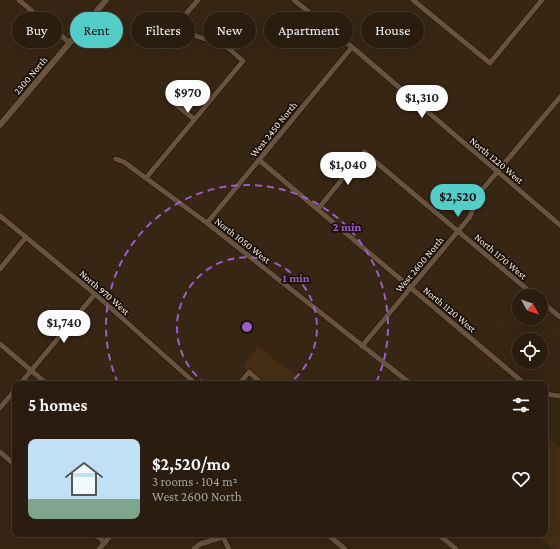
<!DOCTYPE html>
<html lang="en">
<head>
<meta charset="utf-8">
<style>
  body { margin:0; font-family:"Crimson Pro",serif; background:#322518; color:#f1f3f6; height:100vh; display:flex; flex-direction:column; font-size:15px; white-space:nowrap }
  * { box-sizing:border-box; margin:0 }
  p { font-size:13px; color:#a5a19e }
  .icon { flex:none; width:22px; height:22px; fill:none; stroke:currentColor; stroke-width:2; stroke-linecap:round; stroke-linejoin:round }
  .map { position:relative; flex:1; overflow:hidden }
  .details { position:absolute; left:12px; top:381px; width:536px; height:156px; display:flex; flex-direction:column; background:#2a1c0f; border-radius:8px; box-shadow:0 4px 16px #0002,0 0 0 1px #463a2f }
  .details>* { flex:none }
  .banner { position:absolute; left:12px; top:12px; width:536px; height:36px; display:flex; gap:8px }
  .needle { width:26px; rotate:130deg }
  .fabs { position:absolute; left:512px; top:289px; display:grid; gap:8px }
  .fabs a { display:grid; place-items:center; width:36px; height:36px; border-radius:50%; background:#2a1c0f; box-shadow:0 4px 16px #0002,0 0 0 1px #463a2f; font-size:20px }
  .price { position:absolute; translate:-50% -34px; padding:0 9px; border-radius:14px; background:#fff; color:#222; font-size:13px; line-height:26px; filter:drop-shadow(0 1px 2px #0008) }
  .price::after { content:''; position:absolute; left:50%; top:24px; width:12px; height:9px; margin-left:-6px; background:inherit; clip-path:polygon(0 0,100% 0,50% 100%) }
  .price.on { background:#54cdc8; color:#111 }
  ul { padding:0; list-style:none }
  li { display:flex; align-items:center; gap:12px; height:100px; padding:0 16px }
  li+li { border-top:1px solid #463a2f }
  li span { display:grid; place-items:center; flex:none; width:112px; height:80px; border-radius:8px; color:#555 }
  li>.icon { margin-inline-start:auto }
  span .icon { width:48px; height:48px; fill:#fffc; stroke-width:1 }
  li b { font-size:17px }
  h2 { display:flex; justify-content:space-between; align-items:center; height:48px; padding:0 16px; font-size:17px }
  .tag { padding:0 14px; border-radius:18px; background:#2a1c0f; box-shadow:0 4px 16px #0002,0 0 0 1px #463a2f; font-size:14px; line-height:36px }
  .tag.on { background:#54cdc8; color:#111 }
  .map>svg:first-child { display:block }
  .built { fill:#452d16 }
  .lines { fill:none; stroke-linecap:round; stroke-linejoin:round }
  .minor-casing { stroke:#1f0e01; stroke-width:6 }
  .tertiary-casing { stroke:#1f0e01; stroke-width:7 }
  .minor { stroke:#685340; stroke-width:5 }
  .tertiary { stroke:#685340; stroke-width:6 }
  .ring { fill:none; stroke:#9c5dc8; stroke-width:2; stroke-dasharray:7 5 }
  .labels { text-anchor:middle; stroke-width:3.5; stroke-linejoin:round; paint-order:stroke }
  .street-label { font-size:10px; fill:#fdf0e5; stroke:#191109 }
  .centre { fill:#9c5dc8; stroke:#191109; stroke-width:2 }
  .ring-label { font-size:12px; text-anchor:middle; font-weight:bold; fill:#9c5dc8; stroke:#191109; stroke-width:3.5; stroke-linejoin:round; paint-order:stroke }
</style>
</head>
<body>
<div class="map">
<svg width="560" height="549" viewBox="0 0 560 549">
  <rect width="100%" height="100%" fill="#382614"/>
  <g class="built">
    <path d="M258 347 307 384H265L243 366Z"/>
    <path d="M545 435 560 448V549H554L536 534H545Z"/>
  </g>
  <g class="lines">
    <g class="minor-casing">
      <g id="minor">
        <path d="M19 0 70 43"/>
        <path d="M294 0 352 47 560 225"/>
        <path d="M413 0 490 63 542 0"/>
        <path d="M168 98 194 119"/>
        <path d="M116 159 124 162 207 223 411 384"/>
        <path d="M259 160 525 384"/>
        <path d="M146 178 243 61 226 46 196 36 178 23 198 0"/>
        <path d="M318 209 364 152 535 296"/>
        <path d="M0 216 95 294 196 384"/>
        <path d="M207 223 352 47"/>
        <path d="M0 269 26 237"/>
        <path d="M541 301 560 317"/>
        <path d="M0 344 47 384"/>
        <path d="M362 346 469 218 482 190 560 97"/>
        <path d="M20 384 95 294"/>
        <path d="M239 384 249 372 262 384"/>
        <path d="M545 394 560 396"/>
        <path d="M0 408 15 390"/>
        <path d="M0 452 15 465"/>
        <path d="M95 534 105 543"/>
        <path d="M327 534 345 549"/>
        <path d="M438 534 456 549"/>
        <path d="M223 537 229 549"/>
        <path d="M99 549 112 534"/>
        <path d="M194 549 200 544 223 537 224 534"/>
      </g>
    </g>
    <g class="tertiary-casing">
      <path id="tertiary" d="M0 125 106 0"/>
    </g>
    <use href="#minor" class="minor"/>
    <use href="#tertiary" class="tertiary"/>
  </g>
  <g class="ring">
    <path d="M206 384A70 70 0 1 1 288 384"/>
    <path d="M118 383A141 141 0 1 1 376 383"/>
  </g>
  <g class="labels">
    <g class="street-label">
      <text transform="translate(30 75) rotate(-50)" y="4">2300 North</text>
      <text transform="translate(273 129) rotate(-51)" y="4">West 2450 North</text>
      <text transform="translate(497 160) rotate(40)" y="4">North 1220 West</text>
      <text transform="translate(243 240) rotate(38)" y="4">North 1050 West</text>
      <text transform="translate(501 256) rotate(40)" y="4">North 1170 West</text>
      <text transform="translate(419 264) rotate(-50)" y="4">West 2600 North</text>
      <text transform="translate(105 292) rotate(41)" y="4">North 970 West</text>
      <text transform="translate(450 309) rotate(40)" y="4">North 1120 West</text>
    </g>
  </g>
  <circle cx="247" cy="327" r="6" class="centre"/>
  <g class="ring-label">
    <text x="347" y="231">2 min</text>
    <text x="296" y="282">1 min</text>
  </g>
</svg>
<div class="fabs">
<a><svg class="needle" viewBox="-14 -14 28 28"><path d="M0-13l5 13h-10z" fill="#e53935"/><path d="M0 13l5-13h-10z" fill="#a5a19e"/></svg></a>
<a><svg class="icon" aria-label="locate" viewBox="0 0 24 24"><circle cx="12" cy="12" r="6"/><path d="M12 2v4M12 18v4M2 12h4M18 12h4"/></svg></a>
</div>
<b class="price" style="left:188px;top:114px">$970</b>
<b class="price" style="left:422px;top:119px">$1,310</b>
<b class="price" style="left:348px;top:186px">$1,040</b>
<b class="price on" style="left:458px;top:218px">$2,520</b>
<b class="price" style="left:64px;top:344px">$1,740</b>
<div class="banner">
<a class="tag">Buy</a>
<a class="tag on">Rent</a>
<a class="tag">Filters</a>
<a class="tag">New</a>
<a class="tag">Apartment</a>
<a class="tag">House</a>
</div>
<section class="details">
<h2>5 homes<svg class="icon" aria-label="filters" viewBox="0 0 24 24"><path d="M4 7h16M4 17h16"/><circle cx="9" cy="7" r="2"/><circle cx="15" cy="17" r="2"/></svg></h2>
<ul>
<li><span style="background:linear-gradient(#bfe0f5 75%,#7fa58c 0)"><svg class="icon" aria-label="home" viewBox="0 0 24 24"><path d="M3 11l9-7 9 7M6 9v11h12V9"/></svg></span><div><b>$2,520/mo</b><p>3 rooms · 104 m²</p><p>West 2600 North</p></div><svg class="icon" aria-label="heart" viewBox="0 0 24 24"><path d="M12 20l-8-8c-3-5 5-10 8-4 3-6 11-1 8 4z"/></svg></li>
</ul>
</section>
</div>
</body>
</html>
